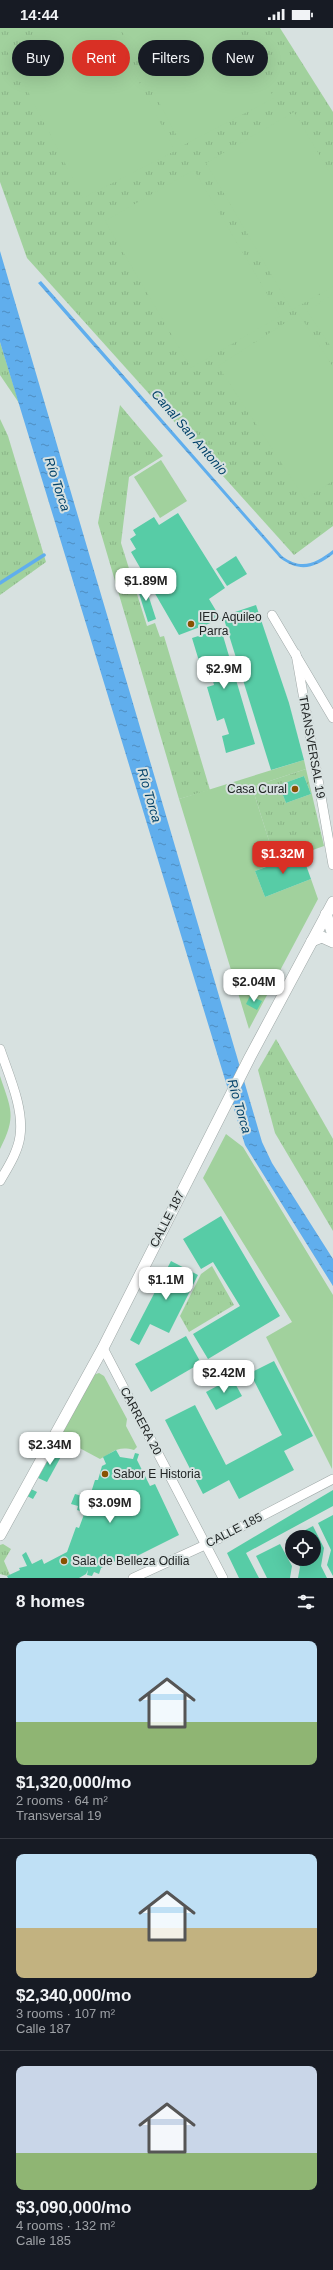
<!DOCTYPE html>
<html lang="en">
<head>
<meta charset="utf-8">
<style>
  body { margin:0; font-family:Arial,sans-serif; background:#242831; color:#f1f3f6; height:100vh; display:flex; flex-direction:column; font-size:15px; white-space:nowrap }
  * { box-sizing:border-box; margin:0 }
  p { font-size:13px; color:#9ea1a6 }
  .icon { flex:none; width:22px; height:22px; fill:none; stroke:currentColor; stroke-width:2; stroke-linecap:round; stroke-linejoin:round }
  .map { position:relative; height:1550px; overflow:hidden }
  .details { display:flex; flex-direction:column; background:#171b24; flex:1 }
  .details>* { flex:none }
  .hud { position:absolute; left:12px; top:12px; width:309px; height:36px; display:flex; gap:8px }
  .fabs { position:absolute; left:285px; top:1502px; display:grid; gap:8px }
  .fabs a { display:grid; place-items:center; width:36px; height:36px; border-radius:50%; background:#171b24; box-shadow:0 4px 16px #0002; font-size:20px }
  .price { position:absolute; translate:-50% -34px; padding:0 9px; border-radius:8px; background:#fff; color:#222; font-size:13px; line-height:26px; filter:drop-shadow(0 1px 2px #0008) }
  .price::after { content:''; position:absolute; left:50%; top:24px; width:12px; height:9px; margin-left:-6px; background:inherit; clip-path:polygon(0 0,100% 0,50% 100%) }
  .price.current { background:#d93025; color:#fff }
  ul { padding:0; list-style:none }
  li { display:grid; align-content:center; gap:8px; height:212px; padding:0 16px }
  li+li { border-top:1px solid #363941 }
  li span { display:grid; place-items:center; height:124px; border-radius:8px; color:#555 }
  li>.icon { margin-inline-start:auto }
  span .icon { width:72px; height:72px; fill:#fffc; stroke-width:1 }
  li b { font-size:17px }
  h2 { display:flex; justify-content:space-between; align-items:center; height:48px; padding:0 16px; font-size:17px }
  .pill { padding:0 14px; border-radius:18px; background:#171b24; box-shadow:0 4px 16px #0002; font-size:14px; line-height:36px }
  .pill.current { background:#d93025; color:#fff }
  .status { display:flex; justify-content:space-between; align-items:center; height:28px; padding:0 20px; background:#171b24; direction:ltr }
  .status svg { height:11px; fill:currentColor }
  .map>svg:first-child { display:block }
  .grass { fill:url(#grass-tufts); fill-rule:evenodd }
  .green { fill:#a1d19d }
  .water { fill:url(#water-ripples) }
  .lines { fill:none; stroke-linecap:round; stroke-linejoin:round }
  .stream { stroke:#60aeed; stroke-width:3.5 }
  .building { fill:#57cca6 }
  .minor-casing { stroke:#9ea7a6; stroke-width:10 }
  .tertiary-casing { stroke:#9ea7a6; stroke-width:12 }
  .minor { stroke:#fff; stroke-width:9 }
  .tertiary { stroke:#fff; stroke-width:11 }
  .poi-dot { fill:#885201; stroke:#d7e1e0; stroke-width:1.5 }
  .labels { text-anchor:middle; stroke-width:4; stroke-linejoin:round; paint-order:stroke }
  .poi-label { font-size:12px; fill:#212525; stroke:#d7e1e0; text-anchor:start }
  .street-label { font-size:12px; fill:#212525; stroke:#d7e1e0 }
  .water-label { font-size:13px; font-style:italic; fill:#014169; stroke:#d7e1e0 }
</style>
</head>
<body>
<div class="status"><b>14:44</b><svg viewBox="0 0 49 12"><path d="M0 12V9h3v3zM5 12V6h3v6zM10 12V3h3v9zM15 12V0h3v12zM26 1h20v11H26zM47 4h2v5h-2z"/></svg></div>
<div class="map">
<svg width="333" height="1550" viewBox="0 0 333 1550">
  <defs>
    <pattern id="grass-tufts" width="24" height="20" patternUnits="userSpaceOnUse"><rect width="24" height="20" fill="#a1d19d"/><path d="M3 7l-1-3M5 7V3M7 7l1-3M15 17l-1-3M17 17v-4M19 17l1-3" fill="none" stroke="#8ab387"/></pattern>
    <pattern id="water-ripples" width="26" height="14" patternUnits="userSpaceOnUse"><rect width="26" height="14" fill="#60aeed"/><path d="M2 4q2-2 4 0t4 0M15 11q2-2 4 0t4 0" fill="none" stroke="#4f8dc0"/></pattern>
  </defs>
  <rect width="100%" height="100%" fill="#d7e1e0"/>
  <g class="grass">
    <path d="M0 0H280L333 84V498L294 527 27 230 0 154Z"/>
    <path d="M0 314 19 375 0 347Z"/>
    <path d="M120 377 163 428 129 449 121 515 147 598 155 595 160 609 164 608 210 762 179 771 98 495Z"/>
    <path d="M0 391 8 408 46 534 0 567Z"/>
    <path d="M306 741 324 818 276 835 252 759ZM304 748 311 766 286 775 279 757Z"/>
    <path d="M276 1011 333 1111V1203L275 1105 258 1042Z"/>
    <path d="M212 1238 234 1277 189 1304 180 1288 201 1246Z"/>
    <path d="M3 1516 11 1521 4 1533 10 1547 7 1548 0 1546V1517Z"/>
  </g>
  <g class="green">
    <path d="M52 0H111L175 123 83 170 7 23Z"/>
    <path d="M120 0H237L274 70 182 118Z"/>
    <path d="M294 84 333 150V258L292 282 206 135Z"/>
    <path d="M194 142 280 288 191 340 105 193Z"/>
    <path d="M333 266V322L307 283Z"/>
    <path d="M299 286 333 339V453L305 471 218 338Z"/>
    <path d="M161 432 187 473 160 490 134 449Z"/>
    <path d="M304 732 306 741 252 759 276 835 255 843 265 869 311 851 318 871 249 1001 179 771Z"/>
    <path d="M0 1048C11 1081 17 1088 0 1121Z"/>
    <path d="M226 1106 243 1119 333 1267 332 1441 266 1309 292 1294 203 1150Z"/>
    <path d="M99 1345 104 1348 127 1391 126 1398 137 1419 134 1422C117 1417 112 1425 100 1431L59 1409 93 1347Z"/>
  </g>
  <g class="water">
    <path d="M0 223 262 1114 272 1135 333 1231V1258L245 1117 0 314Z"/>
    <path d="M41 253 282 528C302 543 316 535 333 522V526C315 540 300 545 280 530L38 255Z"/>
  </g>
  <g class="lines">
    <path class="stream" d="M0 555 44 527"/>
  </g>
  <g class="building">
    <path d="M178 485 225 560 209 571 221 591 179 607 131 524 136 521 130 511 136 507 133 502 154 489 159 497Z"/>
    <path d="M236 528 247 546 227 558 216 541Z"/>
    <path d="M144 554 156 591 148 594 136 556Z"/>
    <path d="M256 577 289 675 304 732 271 742 223 588Z"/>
    <path d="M221 601 255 716 226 725 222 708 229 706 224 690 217 693 207 659 214 657 210 641 202 643 192 610Z"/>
    <path d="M304 748 311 766 286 775 279 757Z"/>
    <path d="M302 826 311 851 265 869 255 843Z"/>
    <path d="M250 968 262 973 257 982 246 976Z"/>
    <path d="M221 1188 280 1288 208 1331 193 1306 240 1278 213 1234 201 1241 183 1211Z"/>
    <path d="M171 1233 198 1247 169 1305 150 1296 139 1317 130 1312Z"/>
    <path d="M186 1308 201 1335 151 1364 135 1336Z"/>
    <path d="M274 1333 313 1408 284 1423 294 1442 239 1471 229 1452 203 1466 165 1392 195 1377 226 1437 282 1407 250 1345Z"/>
    <path d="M232 1350 242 1368 216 1382 206 1364Z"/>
    <path d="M54 1421 63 1425 47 1454 38 1450Z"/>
    <path d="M116 1422 120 1429 133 1431 135 1425 139 1426 137 1432 150 1458 155 1456 179 1507 129 1532 126 1528 101 1540 99 1546 94 1544 92 1548 87 1547 88 1542 86 1546 79 1550H8L7 1548 20 1542 19 1540 27 1538 22 1527 26 1524 32 1536 42 1531 44 1536 67 1524 76 1499 79 1500 86 1481 82 1479 80 1483 77 1482 78 1478 71 1476 75 1466 82 1468 83 1464 86 1466 85 1469 89 1471 95 1452H98L102 1438 106 1436 103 1429Z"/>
    <path d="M31 1461 37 1464 33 1471 27 1468Z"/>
    <path d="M333 1462V1478L246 1525 259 1550H239L227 1525Z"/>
    <path d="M333 1487V1548L327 1537 331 1522 318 1495Z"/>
    <path d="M313 1498 324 1520 321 1538 327 1550H298L300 1539 296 1531H314V1509H292Z"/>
    <path d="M292 1509V1524L286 1512Z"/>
    <path d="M280 1516 292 1538 290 1550H267L256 1528Z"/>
  </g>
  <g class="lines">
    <g class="minor-casing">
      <g id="minor">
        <path d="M272 587 333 690"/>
        <path d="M296 626 333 837"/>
        <path d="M0 1021C9 1048 24 1080 20 1108 18 1124 8 1139 0 1153"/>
        <path d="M103 1320 223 1550"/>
        <path d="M133 1550 216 1512 333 1451"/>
      </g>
    </g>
    <g class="tertiary-casing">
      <g id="tertiary">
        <path d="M326 886 333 907"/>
        <path d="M312 913 322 909 333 914"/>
        <path d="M0 1507 103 1320 250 1029 333 874"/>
      </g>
    </g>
    <use href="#minor" class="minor"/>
    <use href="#tertiary" class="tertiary"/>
  </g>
  <g class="poi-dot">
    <circle cx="191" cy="596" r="4"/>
    <circle cx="295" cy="761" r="4"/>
    <circle cx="105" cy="1446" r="4"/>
    <circle cx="64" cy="1533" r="4"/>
  </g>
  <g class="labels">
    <g class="poi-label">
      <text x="199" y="593">IED Aquileo<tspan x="199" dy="14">Parra</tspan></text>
      <text x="287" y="765" text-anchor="end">Casa Cural</text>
      <text x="113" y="1450">Sabor E Historia</text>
      <text x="72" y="1537">Sala de Belleza Odilia</text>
    </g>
    <g class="street-label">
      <text transform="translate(312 719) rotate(80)" y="4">TRANSVERSAL 19</text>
      <text transform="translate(167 1191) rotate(-63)" y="4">CALLE 187</text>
      <text transform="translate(141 1393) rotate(62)" y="4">CARRERA 20</text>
      <text transform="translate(234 1502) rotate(-27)" y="4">CALLE 185</text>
    </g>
    <g class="water-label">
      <text transform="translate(190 404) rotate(49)" y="5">Canal San Antonio</text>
      <text transform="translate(58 456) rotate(72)" y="5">Río Torca</text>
      <text transform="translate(150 767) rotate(74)" y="5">Río Torca</text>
      <text transform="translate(240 1078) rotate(74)" y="5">Río Torca</text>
    </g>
  </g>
</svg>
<div class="fabs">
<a><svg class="icon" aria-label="locate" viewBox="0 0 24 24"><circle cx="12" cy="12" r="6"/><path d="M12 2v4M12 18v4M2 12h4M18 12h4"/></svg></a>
</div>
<b class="price" style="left:146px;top:574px">$1.89M</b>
<b class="price" style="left:224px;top:662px">$2.9M</b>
<b class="price current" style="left:283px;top:847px">$1.32M</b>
<b class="price" style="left:254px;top:975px">$2.04M</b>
<b class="price" style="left:166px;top:1273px">$1.1M</b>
<b class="price" style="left:224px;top:1366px">$2.42M</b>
<b class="price" style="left:50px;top:1438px">$2.34M</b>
<b class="price" style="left:110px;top:1496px">$3.09M</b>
<div class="hud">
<a class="pill">Buy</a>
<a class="pill current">Rent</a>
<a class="pill">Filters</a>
<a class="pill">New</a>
</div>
</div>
<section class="details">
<h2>8 homes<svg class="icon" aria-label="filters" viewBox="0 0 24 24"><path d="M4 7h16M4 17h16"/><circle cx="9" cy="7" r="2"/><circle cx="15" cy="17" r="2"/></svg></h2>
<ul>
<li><span style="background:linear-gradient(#bfe0f5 65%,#8fb573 0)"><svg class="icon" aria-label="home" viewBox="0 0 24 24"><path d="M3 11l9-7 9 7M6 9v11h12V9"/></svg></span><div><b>$1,320,000/mo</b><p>2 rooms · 64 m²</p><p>Transversal 19</p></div></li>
<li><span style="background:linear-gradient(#bfe0f5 60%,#c2b280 0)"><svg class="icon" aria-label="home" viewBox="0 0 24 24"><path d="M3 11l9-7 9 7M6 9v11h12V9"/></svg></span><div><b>$2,340,000/mo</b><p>3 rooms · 107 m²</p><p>Calle 187</p></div></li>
<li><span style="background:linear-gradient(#c9d6e8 70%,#8fb573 0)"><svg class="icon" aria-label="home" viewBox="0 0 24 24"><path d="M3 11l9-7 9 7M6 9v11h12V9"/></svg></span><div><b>$3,090,000/mo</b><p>4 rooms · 132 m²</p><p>Calle 185</p></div></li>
</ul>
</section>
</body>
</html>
